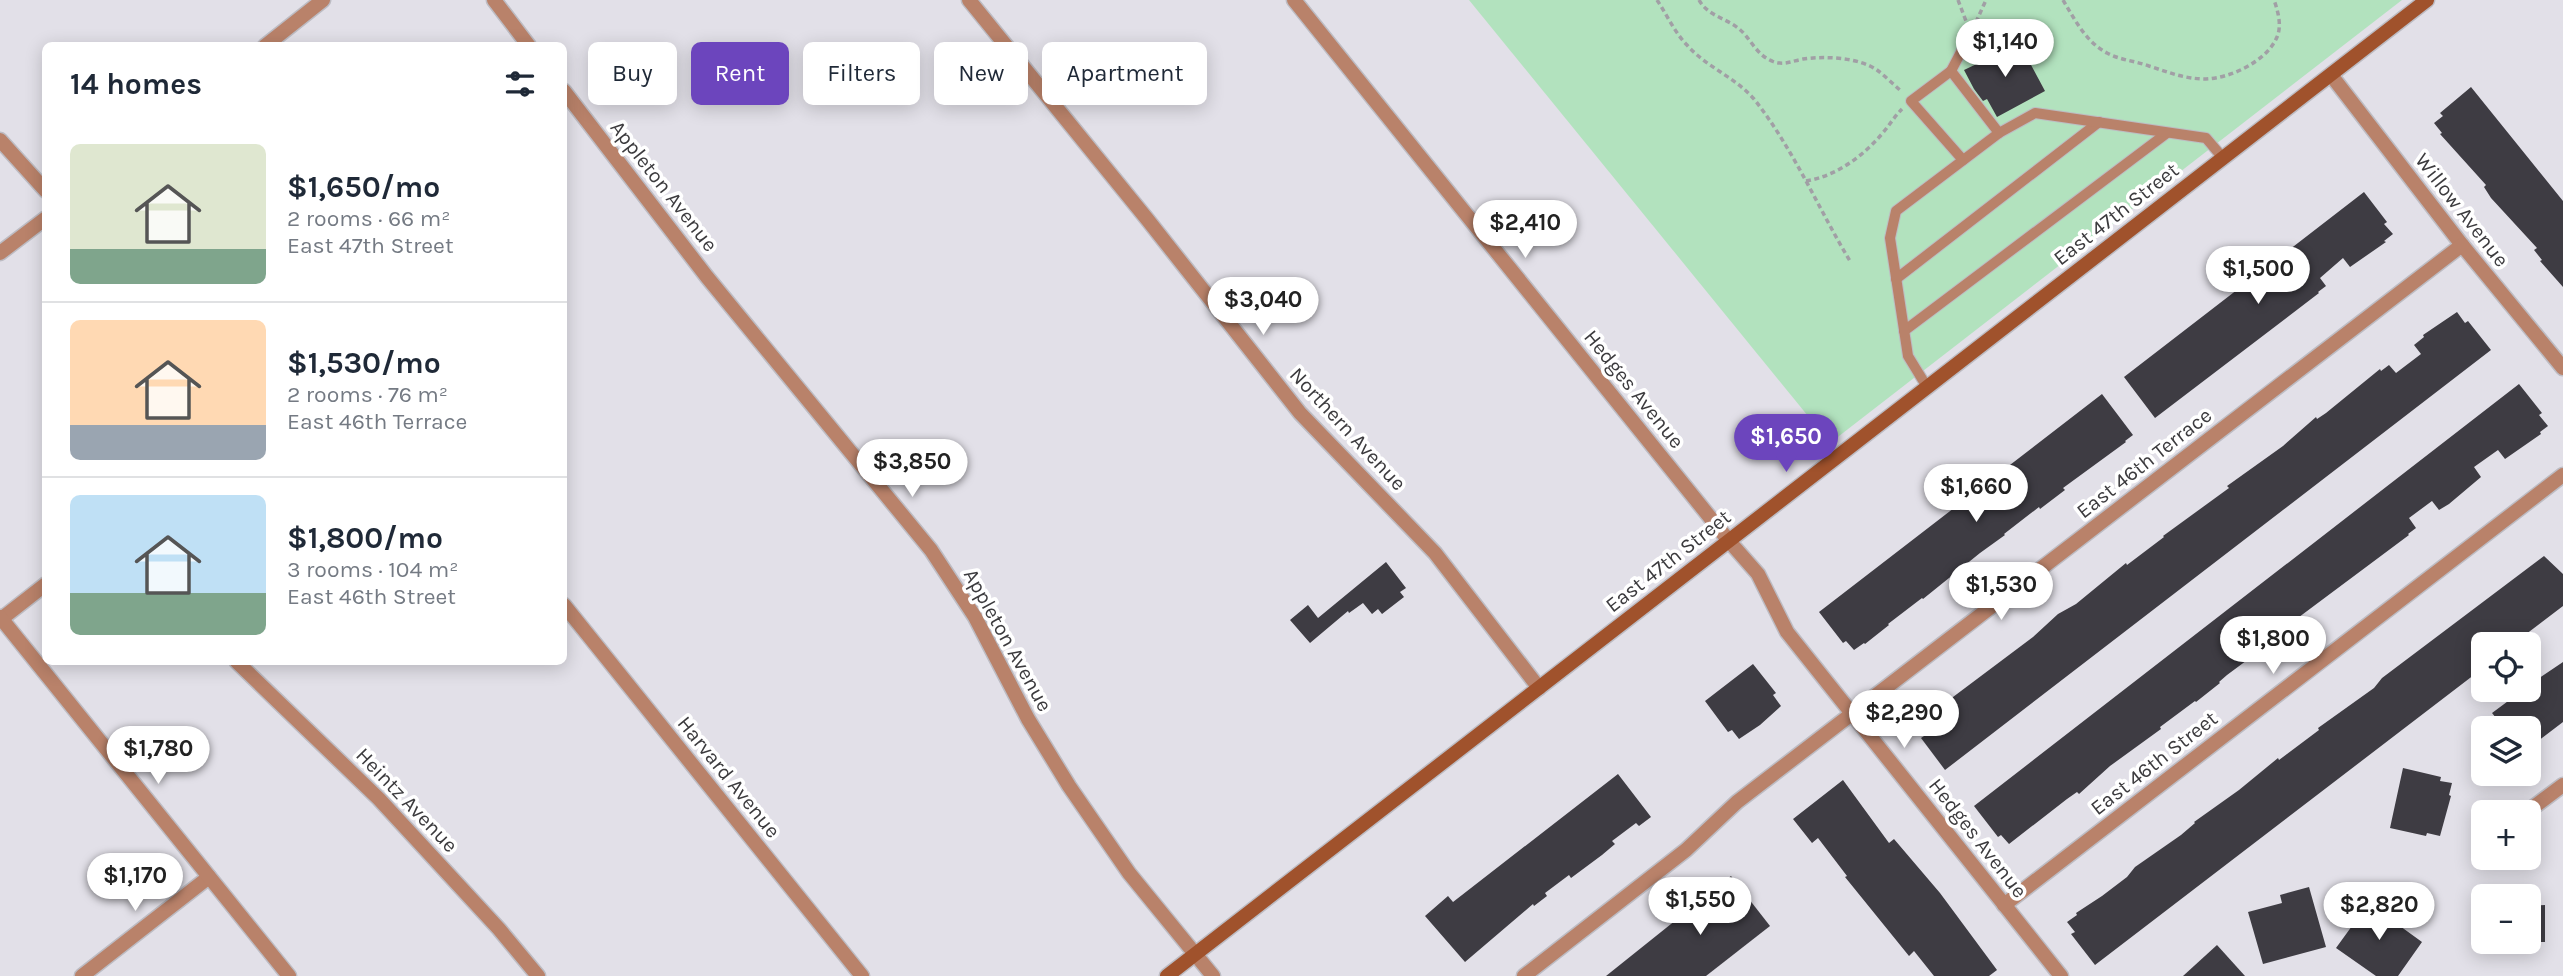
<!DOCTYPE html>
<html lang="en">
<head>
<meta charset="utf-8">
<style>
  body { margin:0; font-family:Karla,sans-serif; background:#f2f2f3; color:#1f2937; height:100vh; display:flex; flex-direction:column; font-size:26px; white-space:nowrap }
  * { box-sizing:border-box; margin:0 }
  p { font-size:23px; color:#747a83 }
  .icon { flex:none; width:38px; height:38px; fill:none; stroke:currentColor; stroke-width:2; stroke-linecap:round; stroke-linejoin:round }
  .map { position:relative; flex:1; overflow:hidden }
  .details { position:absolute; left:42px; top:42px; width:525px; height:623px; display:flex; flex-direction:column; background:#fff; border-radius:10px; box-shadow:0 4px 18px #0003 }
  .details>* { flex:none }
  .guide { position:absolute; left:588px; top:42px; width:665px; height:63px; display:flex; gap:14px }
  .fabs { position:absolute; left:2471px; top:632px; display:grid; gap:14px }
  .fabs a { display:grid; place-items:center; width:70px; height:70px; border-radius:10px; background:#fff; box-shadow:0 4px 18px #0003; font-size:35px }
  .price { position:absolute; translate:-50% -60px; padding:0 16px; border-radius:24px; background:#fff; color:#222; font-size:23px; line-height:46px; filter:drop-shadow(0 2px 4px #0008) }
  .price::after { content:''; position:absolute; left:50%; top:42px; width:21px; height:16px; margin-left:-10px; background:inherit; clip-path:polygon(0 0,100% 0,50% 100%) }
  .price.selected { background:#6c45bd; color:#fff }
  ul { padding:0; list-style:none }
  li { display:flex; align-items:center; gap:21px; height:175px; padding:0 28px }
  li+li { border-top:2px solid #e0e1e3 }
  li span { display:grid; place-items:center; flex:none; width:196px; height:140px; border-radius:10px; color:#555 }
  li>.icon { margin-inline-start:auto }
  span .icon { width:84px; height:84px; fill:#fffc; stroke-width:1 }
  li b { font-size:30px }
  h2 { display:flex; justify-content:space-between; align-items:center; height:84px; padding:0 28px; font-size:30px }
  .chip { padding:0 24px; border-radius:10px; background:#fff; box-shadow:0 4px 18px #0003; font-size:24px; line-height:63px }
  .chip.selected { background:#6c45bd; color:#fff }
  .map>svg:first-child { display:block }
  .green { fill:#b2e2be }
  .building { fill:#3e3c43 }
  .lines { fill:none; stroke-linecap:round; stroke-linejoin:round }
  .service-casing { stroke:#bdbcc3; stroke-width:12 }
  .minor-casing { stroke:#bdbcc3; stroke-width:17 }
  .tertiary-casing { stroke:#bdbcc3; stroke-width:17 }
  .secondary-casing { stroke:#bdbcc3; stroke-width:17 }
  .path { stroke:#a19fa5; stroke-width:3.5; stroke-dasharray:5 3.5; stroke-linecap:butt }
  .service { stroke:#b9826a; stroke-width:10 }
  .minor { stroke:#b9826a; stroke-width:14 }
  .tertiary { stroke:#b9826a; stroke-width:14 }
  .secondary { stroke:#a0522c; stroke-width:14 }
  .labels { text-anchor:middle; stroke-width:7; stroke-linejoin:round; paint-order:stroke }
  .street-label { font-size:21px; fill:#3c3b3e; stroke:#fff }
</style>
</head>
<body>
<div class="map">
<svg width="2563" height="976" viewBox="0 0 2563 976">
  <rect width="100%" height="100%" fill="#e2e0e8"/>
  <path class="green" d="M1469 0H2402L1830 443Z"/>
  <g class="building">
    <path d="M2017 39 2045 91 1997 117 1987 99 1983 101 1974 89 1964 70 1985 60 1983 57Z"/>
    <path d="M2471 87 2563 201V287L2540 261 2542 260 2534 250 2537 248 2491 198 2484 187 2486 185 2440 134 2442 133 2434 123 2443 116 2440 113Z"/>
    <path d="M2364 192 2387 222 2384 224 2393 234 2384 241 2386 242 2350 267 2343 258 2320 278 2326 286 2318 292 2319 293 2155 418 2124 377Z"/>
    <path d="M2457 312 2465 323 2468 321 2491 350 1945 770 1921 738 1924 736 1917 727 1927 719 1925 718 2033 637 2058 614 2076 604 2126 563 2127 565 2164 537 2163 536 2229 488 2227 486 2283 446 2316 417 2317 419 2326 413 2380 369 2381 371 2389 365 2396 373 2421 354 2414 345 2424 337 2423 335Z"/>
    <path d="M2519 384 2542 413 2539 415 2548 426 2540 432 2541 434 2505 459 2498 450 2474 467 2481 477 2449 504 2439 510 2432 501 2409 518 2416 528 2408 534 2409 535 2287 626 2280 633 2281 635 2227 675 2219 682 2220 683 2196 702 2195 701 2160 727 2161 729 2110 766 2079 794 2077 792 2067 799 2009 844 2001 835 1998 837 1974 806Z"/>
    <path d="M2102 394 2133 435 2125 441 2126 442 2063 488 2065 490 2040 509 2039 507 2004 534 2005 535 1980 553 1923 599 1922 598 1888 624 1889 625 1865 644 1864 643 1854 650 1846 641 1843 643 1819 612Z"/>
    <path d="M2544 556 2563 574V606L2513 644H2483V668L2095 965 2071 934 2075 932 2067 922 2077 915 2076 913 2102 896 2127 877 2135 867 2181 835 2195 823 2194 822 2239 790 2278 758 2279 760 2319 730 2318 728 2374 688 2382 678Z"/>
    <path d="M1386 562 1406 588 1400 592 1404 597 1382 614 1378 609 1372 614 1363 603 1349 613 1348 611 1310 643 1290 620 1308 605 1318 618Z"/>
    <path d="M2563 662V722L2529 748V728H2504L2492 713 2523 690H2529V685Z"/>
    <path d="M1753 664 1776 693 1773 695 1781 706 1760 725 1739 739 1732 730 1728 732 1705 701Z"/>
    <path d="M2403 768 2441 777 2440 781 2452 783 2449 795 2451 796 2440 836 2427 833 2426 836 2390 828Z"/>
    <path d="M1618 774 1651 817 1639 826 1636 823 1612 841 1615 844 1602 855 1571 878 1569 875 1545 893 1547 896 1534 906 1533 904 1465 962 1425 916 1448 896 1453 902Z"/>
    <path d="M1843 780 1889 843 1894 839 1940 893 1997 970 1989 976H1934L1914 951 1909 956 1845 877 1847 876 1818 838 1812 843 1793 819Z"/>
    <path d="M1731 876 1770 926 1706 976H1606Z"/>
    <path d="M2309 887 2326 947 2263 964 2248 912 2282 903 2280 895Z"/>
    <path d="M2373 897 2397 915 2393 921 2422 942 2398 976H2376L2336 948Z"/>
    <path d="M2545 905V942H2529V906Z"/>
    <path d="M2217 945 2245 976H2183Z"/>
  </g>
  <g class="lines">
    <g class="service-casing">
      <g id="service">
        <path d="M1951 71 1971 33"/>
        <path d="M1963 160 1911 101 1951 71 1999 133"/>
        <path d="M1896 279 2099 122"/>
        <path d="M1904 331 2167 133"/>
        <path d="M1927 387 1908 356 1890 238 1896 211 1999 133 2035 113 2206 138 2223 158"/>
      </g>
    </g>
    <g class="minor-casing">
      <g id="minor">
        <path d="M494 0 529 46"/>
        <path d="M969 0 1147 219 1300 413 1435 553 1539 688"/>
        <path d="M1294 0 1729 541 1758 574 1787 632 2061 976"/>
        <path d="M265 46 323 0"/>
        <path d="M2331 75 2462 245 2563 368"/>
        <path d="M564 91 707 277 931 550 975 617 1028 719 1069 786 1129 873 1213 976"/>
        <path d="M0 140 46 191"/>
        <path d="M0 253 46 218"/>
        <path d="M564 605 862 976"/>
        <path d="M0 620 46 584"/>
        <path d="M237 662 379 799 499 929 538 976"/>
        <path d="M2527 812 2563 785"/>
        <path d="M2004 905 2563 475"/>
        <path d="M82 976 209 877"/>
        <path d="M1524 976 1686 850 1737 802 2462 245"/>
      </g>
    </g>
    <g class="tertiary-casing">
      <path id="tertiary" d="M0 617 289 976"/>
    </g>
    <g class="secondary-casing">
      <path id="secondary" d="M1167 976 2427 0"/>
    </g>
    <g class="path">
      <path d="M1657 0C1667 15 1675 33 1687 45 1706 67 1735 77 1754 99 1793 148 1818 208 1850 261"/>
      <path d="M1699 0C1707 15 1725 18 1738 28 1750 37 1756 55 1772 61 1783 66 1792 61 1803 59 1825 56 1858 57 1877 70 1885 76 1893 84 1901 91"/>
      <path d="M1958 0 1966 21"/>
      <path d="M2063 0C2075 20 2086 42 2107 53 2120 60 2135 61 2149 66 2168 72 2184 79 2206 79 2231 78 2267 61 2277 37 2282 26 2278 11 2274 0"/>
      <path d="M1976 22 1986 0"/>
      <path d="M1806 181C1836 176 1862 157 1881 135 1889 126 1894 117 1902 109"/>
    </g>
    <use href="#service" class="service"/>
    <use href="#minor" class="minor"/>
    <use href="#tertiary" class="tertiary"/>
    <use href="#secondary" class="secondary"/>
  </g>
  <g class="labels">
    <g class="street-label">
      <text transform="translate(664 186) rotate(52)" y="7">Appleton Avenue</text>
      <text transform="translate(2462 210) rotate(52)" y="7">Willow Avenue</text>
      <text transform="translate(2116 214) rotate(-38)" y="7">East 47th Street</text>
      <text transform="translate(1634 389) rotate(51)" y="7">Hedges Avenue</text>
      <text transform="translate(1348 429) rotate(47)" y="7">Northern Avenue</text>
      <text transform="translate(2144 463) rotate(-38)" y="7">East 46th Terrace</text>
      <text transform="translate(1668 561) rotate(-38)" y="7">East 47th Street</text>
      <text transform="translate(1008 640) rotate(61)" y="7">Appleton Avenue</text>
      <text transform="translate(2154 763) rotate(-38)" y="7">East 46th Street</text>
      <text transform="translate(729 777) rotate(51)" y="7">Harvard Avenue</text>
      <text transform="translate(407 800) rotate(46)" y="7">Heintz Avenue</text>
      <text transform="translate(1978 838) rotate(52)" y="7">Hedges Avenue</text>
    </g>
  </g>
</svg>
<div class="fabs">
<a><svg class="icon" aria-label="locate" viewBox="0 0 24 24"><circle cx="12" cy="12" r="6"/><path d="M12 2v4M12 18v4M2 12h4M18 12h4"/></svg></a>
<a><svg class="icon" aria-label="layers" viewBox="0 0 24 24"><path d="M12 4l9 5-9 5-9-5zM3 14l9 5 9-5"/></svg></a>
<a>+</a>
<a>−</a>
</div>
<b class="price" style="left:2005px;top:79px">$1,140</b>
<b class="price" style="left:1525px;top:260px">$2,410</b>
<b class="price" style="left:2258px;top:306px">$1,500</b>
<b class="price" style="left:1263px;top:337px">$3,040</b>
<b class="price selected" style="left:1786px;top:474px">$1,650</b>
<b class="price" style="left:912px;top:499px">$3,850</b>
<b class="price" style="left:1976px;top:524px">$1,660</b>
<b class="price" style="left:2001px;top:622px">$1,530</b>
<b class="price" style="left:2273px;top:676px">$1,800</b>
<b class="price" style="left:1904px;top:750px">$2,290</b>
<b class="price" style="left:158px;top:786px">$1,780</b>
<b class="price" style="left:135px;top:913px">$1,170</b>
<b class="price" style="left:1700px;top:937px">$1,550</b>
<b class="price" style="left:2379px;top:942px">$2,820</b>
<div class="guide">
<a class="chip">Buy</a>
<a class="chip selected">Rent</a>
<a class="chip">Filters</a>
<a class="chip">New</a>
<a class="chip">Apartment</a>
</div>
<section class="details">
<h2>14 homes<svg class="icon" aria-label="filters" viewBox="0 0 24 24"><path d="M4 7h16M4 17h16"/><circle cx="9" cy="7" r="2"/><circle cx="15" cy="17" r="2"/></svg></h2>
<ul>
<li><span style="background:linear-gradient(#dfe7d0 75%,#7fa58c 0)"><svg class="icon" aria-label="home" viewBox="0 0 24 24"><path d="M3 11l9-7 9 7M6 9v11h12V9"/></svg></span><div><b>$1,650/mo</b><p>2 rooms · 66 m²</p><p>East 47th Street</p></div></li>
<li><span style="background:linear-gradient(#ffd9b3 75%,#9aa5b1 0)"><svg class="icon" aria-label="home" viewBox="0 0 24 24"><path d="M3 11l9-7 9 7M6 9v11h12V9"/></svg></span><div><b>$1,530/mo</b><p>2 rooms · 76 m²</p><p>East 46th Terrace</p></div></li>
<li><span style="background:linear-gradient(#bfe0f5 70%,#7fa58c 0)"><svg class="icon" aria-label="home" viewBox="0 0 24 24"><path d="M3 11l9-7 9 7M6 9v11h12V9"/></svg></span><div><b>$1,800/mo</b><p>3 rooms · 104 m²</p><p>East 46th Street</p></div></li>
</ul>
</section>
</div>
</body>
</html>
